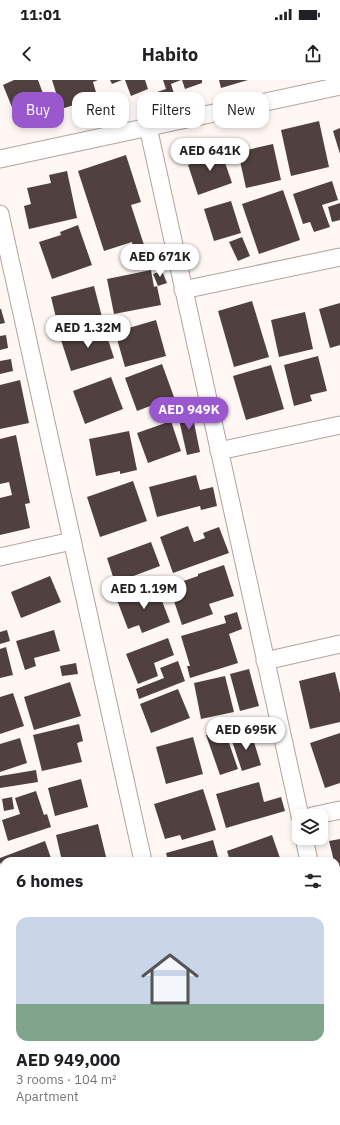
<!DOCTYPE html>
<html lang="en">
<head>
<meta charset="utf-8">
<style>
  body { margin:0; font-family:"IBM Plex Sans",sans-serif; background:#f6f6f6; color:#202124; height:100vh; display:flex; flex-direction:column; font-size:15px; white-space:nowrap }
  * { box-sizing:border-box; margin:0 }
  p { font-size:13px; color:#757577 }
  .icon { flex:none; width:22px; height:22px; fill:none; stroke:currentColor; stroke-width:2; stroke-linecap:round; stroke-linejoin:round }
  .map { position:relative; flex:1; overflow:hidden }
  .panel { position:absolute; left:0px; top:777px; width:340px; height:268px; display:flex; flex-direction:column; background:#fff; border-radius:12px 12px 0 0; box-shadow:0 2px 6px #0003 }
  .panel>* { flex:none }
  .guide { position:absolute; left:12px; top:12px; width:316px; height:36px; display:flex; gap:8px }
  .tools { position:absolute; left:292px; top:729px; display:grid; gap:8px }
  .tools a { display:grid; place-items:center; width:36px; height:36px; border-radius:8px; background:#fff; box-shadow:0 2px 6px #0003; font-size:20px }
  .price { position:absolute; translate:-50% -34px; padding:0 9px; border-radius:14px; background:#fff; color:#222; font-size:13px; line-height:26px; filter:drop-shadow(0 1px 2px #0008) }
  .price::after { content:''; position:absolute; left:50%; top:24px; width:12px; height:9px; margin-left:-6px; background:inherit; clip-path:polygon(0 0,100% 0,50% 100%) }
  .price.active { background:#9a58ce; color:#fff }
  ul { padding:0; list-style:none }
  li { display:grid; align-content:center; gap:8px; height:212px; padding:0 16px }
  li+li { border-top:1px solid #e0e0e0 }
  li span { display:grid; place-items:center; height:124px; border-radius:12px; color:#555 }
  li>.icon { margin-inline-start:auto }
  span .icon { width:72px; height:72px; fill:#fffc; stroke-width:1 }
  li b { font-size:17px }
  h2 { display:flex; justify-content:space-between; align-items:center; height:48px; padding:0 16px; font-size:17px }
  .chip { padding:0 14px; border-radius:12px; background:#fff; box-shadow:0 2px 6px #0003; font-size:14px; line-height:36px }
  .chip.active { background:#9a58ce; color:#fff }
  .status { display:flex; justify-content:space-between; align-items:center; height:28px; padding:0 20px; background:#fff; direction:ltr }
  .status svg { height:11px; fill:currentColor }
  header { display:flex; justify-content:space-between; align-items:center; height:52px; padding:0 16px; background:#fff; font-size:18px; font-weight:700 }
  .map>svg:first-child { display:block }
  .building { fill:#504140 }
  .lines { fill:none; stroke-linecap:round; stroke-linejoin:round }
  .minor-casing { stroke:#b3a29b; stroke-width:19 }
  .tertiary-casing { stroke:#b3a29b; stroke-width:23 }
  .minor { stroke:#fff; stroke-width:17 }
  .tertiary { stroke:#fff; stroke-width:21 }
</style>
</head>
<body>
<div class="status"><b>11:01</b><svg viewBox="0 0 49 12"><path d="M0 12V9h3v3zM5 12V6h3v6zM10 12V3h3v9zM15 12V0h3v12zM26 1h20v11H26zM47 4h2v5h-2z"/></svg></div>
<header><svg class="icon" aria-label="back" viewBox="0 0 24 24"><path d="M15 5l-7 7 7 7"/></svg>Habito<svg class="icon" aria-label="share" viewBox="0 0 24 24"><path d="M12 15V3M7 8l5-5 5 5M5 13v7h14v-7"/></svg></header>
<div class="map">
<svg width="340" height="1045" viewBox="0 0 340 1045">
  <rect width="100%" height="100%" fill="#fef7f4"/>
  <g class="building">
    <path d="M14 0H38L51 35 20 47 3 5Z"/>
    <path d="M52 0H98L93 2 100 26 77 33 74 25 61 29Z"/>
    <path d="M110 0H122L112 4Z"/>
    <path d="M125 0H145L148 9 131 16Z"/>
    <path d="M163 0H181L171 4 175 17 160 22 157 12 166 9Z"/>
    <path d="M182 0H202V3L185 9Z"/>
    <path d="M219 0H248L221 8Z"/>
    <path d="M319 41 329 87 291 96 281 50Z"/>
    <path d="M340 48V74L333 51Z"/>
    <path d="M273 64 281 100 246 108 238 72Z"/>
    <path d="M220 68 232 103 198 115 188 85 202 80 200 75Z"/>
    <path d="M126 75 141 122 131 125 144 165 133 168 132 162 104 171 78 91Z"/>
    <path d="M67 91 77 138 29 149 24 126 31 124 27 108 51 103 49 95Z"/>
    <path d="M332 101 338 120 322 125 330 147 314 152 310 142 303 144 293 114Z"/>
    <path d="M283 110 300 160 259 174 242 124Z"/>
    <path d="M231 121 241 153 214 161 204 129Z"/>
    <path d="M340 123V140L332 142 328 127Z"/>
    <path d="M78 145 92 185 52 199 39 162 61 155 60 152Z"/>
    <path d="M242 157 250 176 238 181 229 162Z"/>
    <path d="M151 190 154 207 157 206 161 225 114 234 107 199Z"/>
    <path d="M162 191 167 203 158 206 153 194Z"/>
    <path d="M94 206 102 237 58 246 51 217Z"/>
    <path d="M252 221 269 277 234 287 218 231Z"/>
    <path d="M340 223V265L330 268 319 229Z"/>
    <path d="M0 229H1L5 243 0 244Z"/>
    <path d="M305 232 313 269 279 277 271 240Z"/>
    <path d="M156 240 166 276 125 287 115 252Z"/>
    <path d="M104 247 114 278 71 291 61 260Z"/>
    <path d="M6 255 8 268 0 270V256Z"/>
    <path d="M318 276 327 311 310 315 312 321 294 326 284 285Z"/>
    <path d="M11 279 13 291 0 294V281Z"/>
    <path d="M162 284 174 317 137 331 125 298Z"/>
    <path d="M271 285 284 329 246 340 233 296Z"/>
    <path d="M111 297 123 329 85 344 73 311Z"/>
    <path d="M20 300 29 343 0 349V305Z"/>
    <path d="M191 328 200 372 187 375 177 331Z"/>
    <path d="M171 341 181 371 148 383 137 353Z"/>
    <path d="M129 351 137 390 120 394V391L96 396 89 359Z"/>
    <path d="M16 355 30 423 25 424 30 448 0 455V418L12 415 9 402 0 404V359Z"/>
    <path d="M196 395 200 410 213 407 217 426 201 430 200 426 157 437 149 407Z"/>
    <path d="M133 401 147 441 100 457 87 417Z"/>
    <path d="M188 446 194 462 205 458 203 453 219 447 229 473 173 493 160 457Z"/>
    <path d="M151 462 160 486 115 503 107 478Z"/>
    <path d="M224 485 234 516 209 524 213 534 182 545 169 506 198 496V494Z"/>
    <path d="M50 496 61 522 21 538 11 512Z"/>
    <path d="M156 505 170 542 142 553 139 545 128 549 117 520Z"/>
    <path d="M237 532 242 549 229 554 238 583 190 598 187 586H190L181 556 226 543 224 536Z"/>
    <path d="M7 550 10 561 0 564V552Z"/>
    <path d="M54 550 60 571 34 578 36 586 25 590 16 561Z"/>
    <path d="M168 558 174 575 154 583 158 596 138 604 126 574Z"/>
    <path d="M6 567 13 595 0 598V569Z"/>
    <path d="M178 581 185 601 139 619 136 609 164 598 160 588Z"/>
    <path d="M76 583 78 594 62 596 60 586Z"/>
    <path d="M249 589 259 626 240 631 230 594Z"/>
    <path d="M335 592 340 613V642L310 649 299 601Z"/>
    <path d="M225 596 234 632 201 639 194 603Z"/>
    <path d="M70 602 81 636 34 650 24 617Z"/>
    <path d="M178 609 190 638 151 653 140 624Z"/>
    <path d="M13 613 24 646 0 654V617Z"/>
    <path d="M79 644 83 661 77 663 82 682 42 691 33 655Z"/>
    <path d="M216 651 220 663 228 660 238 689 220 695 206 655Z"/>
    <path d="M251 652 261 685 242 691 231 658Z"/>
    <path d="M340 653V703L325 708 310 663Z"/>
    <path d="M193 657 203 694 166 704 156 667Z"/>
    <path d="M20 658 27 683 0 692V664Z"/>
    <path d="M36 690 38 702 0 708V696Z"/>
    <path d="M81 699 88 727 55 736 48 708Z"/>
    <path d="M259 702 264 722 281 717 285 731 226 748 216 714Z"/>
    <path d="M203 709 216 750 182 760 180 755 165 759 154 724Z"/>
    <path d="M36 711 44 735 47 734 51 747 8 761 2 740 20 734 15 718Z"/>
    <path d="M12 717 14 729 4 731 2 719Z"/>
    <path d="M98 744 107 781H62L56 755Z"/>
    <path d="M272 755 281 781H230L227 771Z"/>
    <path d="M340 759V804H339L336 790V781H334L329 761Z"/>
    <path d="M213 760 219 781H168L166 773Z"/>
    <path d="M45 761 52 781H4V793L0 782V778Z"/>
    <path d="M4 798V815L0 816V799Z"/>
    <path d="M340 946V975H339L336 959V947Z"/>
    <path d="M340 1004V1038L336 1039V1005Z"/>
    <path d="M52 1041H107L108 1045H53Z"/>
    <path d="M117 1041H150L137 1045H118Z"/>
    <path d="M224 1041H265L266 1045H225Z"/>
    <path d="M279 1041H309L310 1045H280Z"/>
  </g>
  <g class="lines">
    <g class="minor-casing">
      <g id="minor">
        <path d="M148 47 300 736"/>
        <path d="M0 79 340 6"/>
        <path d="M0 134 143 781"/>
        <path d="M183 210 340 177"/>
        <path d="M219 371 340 345"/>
        <path d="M0 477 72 461"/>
        <path d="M265 581 340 564"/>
        <path d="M312 736 340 730"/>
        <path d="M304 758 309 781"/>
        <path d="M336 903 340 902"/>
        <path d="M201 1041 202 1045"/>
      </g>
    </g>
    <g class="tertiary-casing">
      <path id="tertiary" d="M0 1018 4 1037"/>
    </g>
    <use href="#minor" class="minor"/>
    <use href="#tertiary" class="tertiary"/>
  </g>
</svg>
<div class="tools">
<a><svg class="icon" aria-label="layers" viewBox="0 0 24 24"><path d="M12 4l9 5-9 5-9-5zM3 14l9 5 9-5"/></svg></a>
</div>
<b class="price" style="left:210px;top:92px">AED 641K</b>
<b class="price" style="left:160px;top:198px">AED 671K</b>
<b class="price" style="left:88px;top:269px">AED 1.32M</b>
<b class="price active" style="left:189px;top:351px">AED 949K</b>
<b class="price" style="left:144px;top:530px">AED 1.19M</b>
<b class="price" style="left:246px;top:671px">AED 695K</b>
<div class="guide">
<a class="chip active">Buy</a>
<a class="chip">Rent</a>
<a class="chip">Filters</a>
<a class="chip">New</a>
</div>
<section class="panel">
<h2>6 homes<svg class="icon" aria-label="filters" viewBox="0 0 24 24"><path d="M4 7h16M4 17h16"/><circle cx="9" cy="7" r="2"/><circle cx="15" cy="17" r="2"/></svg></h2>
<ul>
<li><span style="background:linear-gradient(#c9d6e8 70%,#7fa58c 0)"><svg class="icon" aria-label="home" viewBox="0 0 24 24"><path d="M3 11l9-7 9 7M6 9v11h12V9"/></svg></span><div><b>AED 949,000</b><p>3 rooms · 104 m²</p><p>Apartment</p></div></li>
</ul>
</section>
</div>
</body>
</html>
